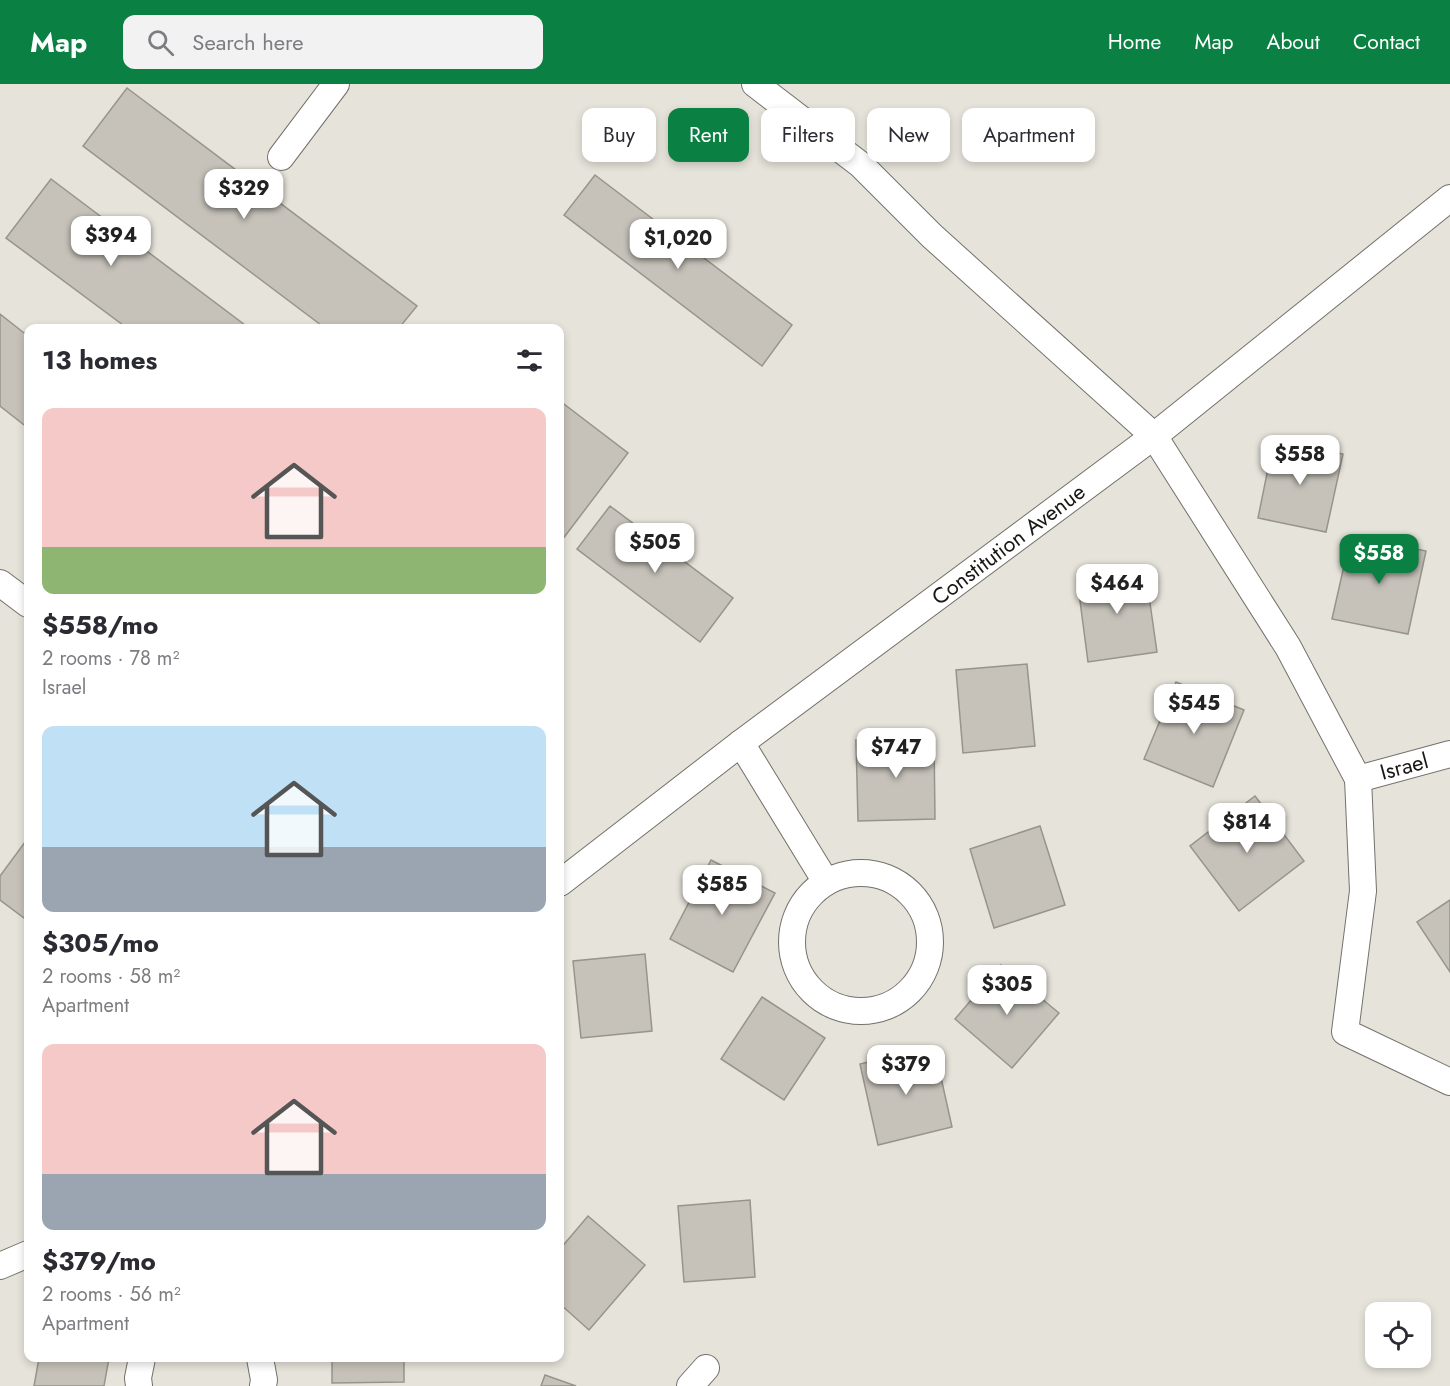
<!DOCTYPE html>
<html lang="en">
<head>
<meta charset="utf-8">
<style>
  body { margin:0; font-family:Jost,sans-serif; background:#f2f2f3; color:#2b2b33; height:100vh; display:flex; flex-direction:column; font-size:22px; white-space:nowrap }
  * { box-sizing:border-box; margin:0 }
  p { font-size:20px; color:#7c7c81 }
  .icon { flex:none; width:33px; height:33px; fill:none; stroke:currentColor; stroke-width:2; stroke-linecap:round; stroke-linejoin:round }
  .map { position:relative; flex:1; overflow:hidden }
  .sheet { position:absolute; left:24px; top:240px; width:540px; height:1038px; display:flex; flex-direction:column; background:#fff; border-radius:12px; box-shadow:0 3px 9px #0003 }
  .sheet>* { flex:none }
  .guide { position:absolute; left:582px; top:24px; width:570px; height:54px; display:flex; gap:12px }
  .fabs { position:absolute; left:1365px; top:1218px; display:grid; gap:12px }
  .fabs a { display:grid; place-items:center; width:66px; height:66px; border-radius:12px; background:#fff; box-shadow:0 3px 9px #0003; font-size:30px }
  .price { position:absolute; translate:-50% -51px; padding:0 14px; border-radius:12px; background:#fff; color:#222; font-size:20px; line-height:39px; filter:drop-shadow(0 2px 3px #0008) }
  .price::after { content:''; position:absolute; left:50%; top:36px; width:18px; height:14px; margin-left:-9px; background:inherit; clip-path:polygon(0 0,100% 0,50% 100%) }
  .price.current { background:#0b8043; color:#fff }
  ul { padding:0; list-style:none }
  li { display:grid; align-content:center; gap:12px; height:318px; padding:0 18px }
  li span { display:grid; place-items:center; height:186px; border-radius:12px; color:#555 }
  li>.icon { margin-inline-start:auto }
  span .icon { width:108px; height:108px; fill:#fffc; stroke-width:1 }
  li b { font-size:26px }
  h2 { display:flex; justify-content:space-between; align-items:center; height:72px; padding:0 18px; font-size:26px }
  .chip { padding:0 21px; border-radius:12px; background:#fff; box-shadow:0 3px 9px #0003; font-size:21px; line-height:54px }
  .chip.current { background:#0b8043; color:#fff }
  header { display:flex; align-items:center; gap:36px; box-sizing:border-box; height:84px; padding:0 30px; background:#0b8043; color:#fff }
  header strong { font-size:28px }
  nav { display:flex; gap:33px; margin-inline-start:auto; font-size:21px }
  .search { width:420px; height:54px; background:#f2f2f3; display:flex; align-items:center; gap:15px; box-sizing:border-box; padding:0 21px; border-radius:12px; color:#7c7c81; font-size:22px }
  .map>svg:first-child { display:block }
  .building { fill:#c6c2ba; stroke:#97948c; stroke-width:1.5 }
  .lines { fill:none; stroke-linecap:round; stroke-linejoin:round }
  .minor-casing { stroke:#74716a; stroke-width:28 }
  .minor { stroke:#fff; stroke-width:26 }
  .labels { text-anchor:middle; stroke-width:5; stroke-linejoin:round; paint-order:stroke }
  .street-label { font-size:22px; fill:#181714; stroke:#fff }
</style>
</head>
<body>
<header>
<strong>Map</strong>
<div class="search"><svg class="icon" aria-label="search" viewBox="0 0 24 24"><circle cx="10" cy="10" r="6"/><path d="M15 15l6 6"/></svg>Search here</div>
<nav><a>Home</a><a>Map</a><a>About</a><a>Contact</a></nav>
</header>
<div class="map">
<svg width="1450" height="1302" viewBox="0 0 1450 1302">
  <rect width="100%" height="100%" fill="#e6e3da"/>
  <g class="building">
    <path d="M127 4 417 222 399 244H325L83 62Z"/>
    <path d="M595 91 792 241 762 282 564 131Z"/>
    <path d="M51 95 249 244H127L6 154Z"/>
    <path d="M0 230 28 252V344L0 322Z"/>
    <path d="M560 317 628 369 562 456 560 455Z"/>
    <path d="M1274 355 1343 370 1326 448 1258 434Z"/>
    <path d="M610 422 733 514 700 558 577 465Z"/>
    <path d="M1351 451 1426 467 1408 550 1332 535Z"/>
    <path d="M1145 484 1157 568 1088 578 1077 494Z"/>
    <path d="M1027 580 1035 662 963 669 956 586Z"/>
    <path d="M1176 598 1244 626 1213 703 1144 675Z"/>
    <path d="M934 654 935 735 858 737 856 656Z"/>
    <path d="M1255 712 1304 777 1239 827 1190 762Z"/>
    <path d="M1040 742 1065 821 994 844 970 765Z"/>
    <path d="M28 754V837L0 816V792Z"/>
    <path d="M711 776 775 809 733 888 670 855Z"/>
    <path d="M1450 816V888L1417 838Z"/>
    <path d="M645 870 652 947 581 954 573 877Z"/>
    <path d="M1001 881 1059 929 1012 984 955 935Z"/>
    <path d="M762 913 825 954 784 1016 721 975Z"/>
    <path d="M934 962 952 1043 878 1061 860 980Z"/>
    <path d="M750 1116 755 1193 684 1198 678 1122Z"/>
    <path d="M588 1132 645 1181 589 1246 560 1220V1165Z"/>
    <path d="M39 1274H109L104 1302H34Z"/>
    <path d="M332 1274H404V1298L332 1299Z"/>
    <path d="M545 1291 576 1302H541Z"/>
  </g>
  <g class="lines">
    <g class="minor-casing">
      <g id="minor">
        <path d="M755 0 861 81 932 152 1154 352 1288 563 1358 695 1363 807 1345 948 1450 998"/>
        <path d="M281 73 336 0"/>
        <path d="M0 499 28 520"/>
        <path d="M741 659 826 798"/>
        <path d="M1358 695 1450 670"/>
        <circle cx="861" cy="858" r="69"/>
        <path d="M560 799 741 659 1154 352 1450 114"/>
        <path d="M0 1182 28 1170"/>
        <path d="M260 1274 264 1296 263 1302"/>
        <path d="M139 1302 138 1294 142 1274"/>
        <path d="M690 1302 706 1284"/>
      </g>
    </g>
    <use href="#minor" class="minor"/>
  </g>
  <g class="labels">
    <g class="street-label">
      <text transform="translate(1008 460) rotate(-37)" y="8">Constitution Avenue</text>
      <text transform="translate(1404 682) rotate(-15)" y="8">Israel</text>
    </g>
  </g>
</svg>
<div class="fabs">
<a><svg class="icon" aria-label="locate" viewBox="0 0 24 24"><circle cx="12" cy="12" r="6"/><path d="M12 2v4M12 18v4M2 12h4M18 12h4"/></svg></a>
</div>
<b class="price" style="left:244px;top:136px">$329</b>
<b class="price" style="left:111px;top:183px">$394</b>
<b class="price" style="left:678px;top:186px">$1,020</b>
<b class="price" style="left:1300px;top:402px">$558</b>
<b class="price" style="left:655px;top:490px">$505</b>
<b class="price current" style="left:1379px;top:501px">$558</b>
<b class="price" style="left:1117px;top:531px">$464</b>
<b class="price" style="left:1194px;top:651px">$545</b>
<b class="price" style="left:896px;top:695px">$747</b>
<b class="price" style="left:1247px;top:770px">$814</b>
<b class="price" style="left:722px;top:832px">$585</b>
<b class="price" style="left:1007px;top:932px">$305</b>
<b class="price" style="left:906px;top:1012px">$379</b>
<div class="guide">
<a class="chip">Buy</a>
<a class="chip current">Rent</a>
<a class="chip">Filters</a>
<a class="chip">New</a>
<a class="chip">Apartment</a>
</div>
<section class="sheet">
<h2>13 homes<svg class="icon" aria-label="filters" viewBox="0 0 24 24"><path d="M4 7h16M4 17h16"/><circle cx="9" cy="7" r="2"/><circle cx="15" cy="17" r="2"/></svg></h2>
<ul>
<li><span style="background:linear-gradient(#f6c9c9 75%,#8fb573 0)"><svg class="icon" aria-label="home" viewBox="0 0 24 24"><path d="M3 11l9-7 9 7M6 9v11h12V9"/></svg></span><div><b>$558/mo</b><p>2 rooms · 78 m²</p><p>Israel</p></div></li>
<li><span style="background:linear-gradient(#bfe0f5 65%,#9aa5b1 0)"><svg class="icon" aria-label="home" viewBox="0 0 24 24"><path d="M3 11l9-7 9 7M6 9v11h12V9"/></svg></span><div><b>$305/mo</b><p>2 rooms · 58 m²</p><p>Apartment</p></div></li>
<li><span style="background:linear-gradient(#f6c9c9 70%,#9aa5b1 0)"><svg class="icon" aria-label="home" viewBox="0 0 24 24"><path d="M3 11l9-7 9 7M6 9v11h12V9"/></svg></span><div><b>$379/mo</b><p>2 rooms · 56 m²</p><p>Apartment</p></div></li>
</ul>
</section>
</div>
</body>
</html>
